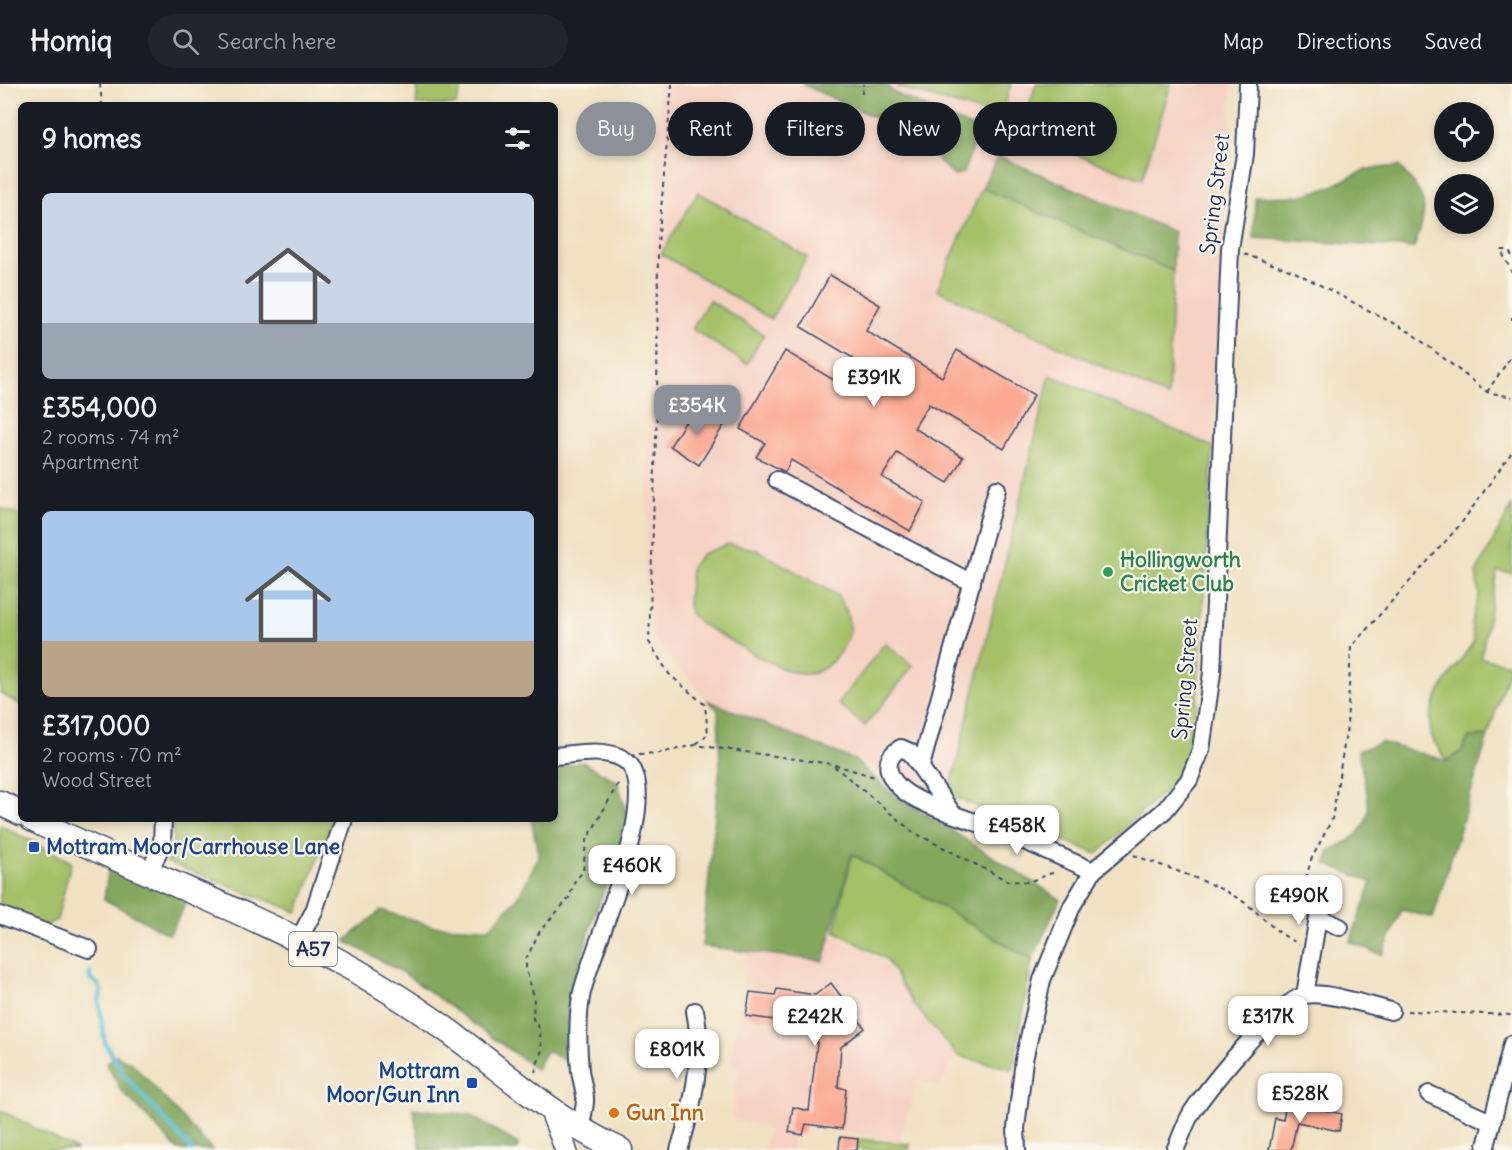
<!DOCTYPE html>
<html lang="en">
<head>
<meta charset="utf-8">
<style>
  body { margin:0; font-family:Delius,sans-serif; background:#20242c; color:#f1f3f6; height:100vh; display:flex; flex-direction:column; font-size:22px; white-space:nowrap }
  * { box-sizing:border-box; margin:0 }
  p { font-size:20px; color:#9ea1a6 }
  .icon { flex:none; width:33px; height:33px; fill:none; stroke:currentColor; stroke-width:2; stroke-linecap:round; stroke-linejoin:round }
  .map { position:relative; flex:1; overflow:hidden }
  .drawer { position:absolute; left:18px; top:18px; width:540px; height:720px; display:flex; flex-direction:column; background:#171b24; border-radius:9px; box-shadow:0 3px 9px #0003 }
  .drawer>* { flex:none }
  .guide { position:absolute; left:576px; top:18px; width:570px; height:54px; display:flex; gap:12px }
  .controls { position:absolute; left:1434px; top:18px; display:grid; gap:12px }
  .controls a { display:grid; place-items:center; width:60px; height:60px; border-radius:50%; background:#171b24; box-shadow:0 3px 9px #0003; font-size:30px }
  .price { position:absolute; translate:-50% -51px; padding:0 14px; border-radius:12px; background:#fff; color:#222; font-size:20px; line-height:39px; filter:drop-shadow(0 2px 3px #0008) }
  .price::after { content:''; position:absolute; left:50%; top:36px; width:18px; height:14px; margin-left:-9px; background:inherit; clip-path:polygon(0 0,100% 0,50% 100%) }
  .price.current { background:#8c9099; color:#fff }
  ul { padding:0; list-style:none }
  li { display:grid; align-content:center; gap:12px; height:318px; padding:0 24px }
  li span { display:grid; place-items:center; height:186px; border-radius:9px; color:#555 }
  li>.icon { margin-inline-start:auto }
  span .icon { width:108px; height:108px; fill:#fffc; stroke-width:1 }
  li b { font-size:26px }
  h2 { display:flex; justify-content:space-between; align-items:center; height:72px; padding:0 24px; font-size:26px }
  .tag { padding:0 21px; border-radius:27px; background:#171b24; box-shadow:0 3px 9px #0003; font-size:21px; line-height:54px }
  .tag.current { background:#8c9099; color:#fff }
  header { display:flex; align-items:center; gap:36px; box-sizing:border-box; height:84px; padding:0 30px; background:#171b24; border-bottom:2px solid #363941 }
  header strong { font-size:28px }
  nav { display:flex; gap:33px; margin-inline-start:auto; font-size:21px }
  .search { width:420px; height:54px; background:#20242c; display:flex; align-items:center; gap:15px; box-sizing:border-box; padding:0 21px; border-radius:33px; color:#9ea1a6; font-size:22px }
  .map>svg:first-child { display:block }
  .built { fill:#f5d2c2 }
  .green { fill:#a4c168; stroke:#607863; stroke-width:1.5 }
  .forest { fill:#83a75c; stroke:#4f6b5d; stroke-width:1.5 }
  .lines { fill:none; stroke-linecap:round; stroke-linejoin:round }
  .stream { stroke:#5bbfd9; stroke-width:4.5 }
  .building { fill:#fba991 }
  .minor-casing { stroke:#3b4a6d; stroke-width:20 }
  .major-casing { stroke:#3b4a6d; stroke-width:24 }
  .highway-casing { stroke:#3b4a6d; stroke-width:27 }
  .path { stroke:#3b4a6d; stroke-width:2; stroke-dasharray:4.5 4.5; stroke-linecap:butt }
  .minor { stroke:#fff; stroke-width:16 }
  .major { stroke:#fff; stroke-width:21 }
  .highway { stroke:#fff; stroke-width:24 }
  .leisure-dot { fill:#2e9e5b; stroke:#fbf7ec; stroke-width:2 }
  .transit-dot { fill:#1a4fb4; stroke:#fbf7ec; stroke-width:2 }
  .food-dot { fill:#e8710a; stroke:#fbf7ec; stroke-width:2 }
  .labels { text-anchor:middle; stroke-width:4.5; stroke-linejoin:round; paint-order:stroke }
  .shield { fill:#fbf7ec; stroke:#5e6b89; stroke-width:1.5 }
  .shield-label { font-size:20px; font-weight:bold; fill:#1b2f5e }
  .street-label { font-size:21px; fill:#1b2f5e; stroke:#fbf7ec }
  .leisure-label { font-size:21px; font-weight:bold; fill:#27864d; stroke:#fbf7ec; text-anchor:start }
  .transit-label { font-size:21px; font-weight:bold; fill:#164399; stroke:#fbf7ec; text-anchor:start }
  .food-label { font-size:21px; font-weight:bold; fill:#c56008; stroke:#fbf7ec; text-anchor:start }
</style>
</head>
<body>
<header>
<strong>Homiq</strong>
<div class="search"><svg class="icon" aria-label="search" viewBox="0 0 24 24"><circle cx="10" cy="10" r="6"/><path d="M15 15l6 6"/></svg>Search here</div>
<nav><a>Map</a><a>Directions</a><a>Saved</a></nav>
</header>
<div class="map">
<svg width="1512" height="1066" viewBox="0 0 1512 1066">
  <rect width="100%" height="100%" fill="#fbf7ec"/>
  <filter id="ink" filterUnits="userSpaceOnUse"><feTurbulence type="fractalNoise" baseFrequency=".0167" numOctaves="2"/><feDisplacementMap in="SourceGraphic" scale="12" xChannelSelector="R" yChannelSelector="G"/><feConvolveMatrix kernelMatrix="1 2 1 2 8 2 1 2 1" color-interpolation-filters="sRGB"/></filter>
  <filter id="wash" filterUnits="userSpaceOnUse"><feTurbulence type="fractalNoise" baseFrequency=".008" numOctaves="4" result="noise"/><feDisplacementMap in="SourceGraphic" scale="24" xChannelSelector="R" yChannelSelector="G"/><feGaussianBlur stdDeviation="1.35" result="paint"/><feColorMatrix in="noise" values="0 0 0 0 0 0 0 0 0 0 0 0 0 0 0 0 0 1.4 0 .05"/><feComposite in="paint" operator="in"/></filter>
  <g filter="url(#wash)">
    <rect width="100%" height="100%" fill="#f0e1c2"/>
    <g class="built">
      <path d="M659 0H1232L1213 363 1051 291 949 711 854 676 707 616 654 554 645 491Z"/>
      <path d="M831 849 881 876 942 956 956 967 941 1003 918 996 900 1057 806 1040 803 1051 795 1049 794 1066H764L769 1043 731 1036 739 981 731 979 748 871Z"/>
    </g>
    <g class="green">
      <path d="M418 0H463L456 21H416Z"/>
      <path d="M898 0H1011L1001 34 897 3Z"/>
      <path d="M1036 0H1171L1142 95 1020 50Z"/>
      <path d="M982 104 1173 187 1168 313 937 206Z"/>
      <path d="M698 108 807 173 771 235 661 170Z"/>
      <path d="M709 216 764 251 747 280 692 245Z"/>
      <path d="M1050 291 1213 363 1195 650 1183 680 1169 703 1097 770 949 711Z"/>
      <path d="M1512 421V489L1497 487 1481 574 1510 580 1488 652 1469 653 1461 668 1447 677C1442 669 1435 661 1432 653 1421 620 1458 583 1474 557L1471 539 1479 511 1476 489Z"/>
      <path d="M0 424 21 431V621L0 609Z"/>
      <path d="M728 460 755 465 837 511 847 528 850 548C844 566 826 591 805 590 780 590 724 552 700 539L690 529 688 520 691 483 702 470Z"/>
      <path d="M885 559 913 582 865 642 838 620Z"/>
      <path d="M172 735H333L298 828 167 778 173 756Z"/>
      <path d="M0 741 71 778 57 836 38 844 0 836Z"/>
      <path d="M852 770 1032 876 1013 985 958 972 914 921 886 875 835 847Z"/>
      <path d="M0 1026 77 1066H0Z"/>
      <path d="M858 1055 910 1060 909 1066H857Z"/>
    </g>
    <g class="forest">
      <path d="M802 0H886L894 9 973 44 972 66 963 89 954 92 913 51Z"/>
      <path d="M998 72 1174 148 1173 187 982 104Z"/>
      <path d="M1399 82C1429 117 1429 120 1414 164L1254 154 1255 113 1299 112 1328 104 1367 85Z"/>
      <path d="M707 616 854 676 890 708 1060 815 1032 876 852 770 824 877 702 862 720 681 718 626Z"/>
      <path d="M1488 652 1433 834 1402 826 1382 871 1350 858 1372 798 1326 780 1330 766C1385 745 1367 713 1358 667L1381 658 1447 677 1461 668 1469 653Z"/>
      <path d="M582 678 617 697 630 739 593 835 568 919 569 978 546 967 536 985 402 888 345 857 381 826 432 842 489 844 517 815 539 772 531 735H555V684Z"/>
      <path d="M109 782 187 817 169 851 104 815Z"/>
      <path d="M116 971 132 979 212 1066H178L121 1006 106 980Z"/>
      <path d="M413 1024 470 1031 518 1060V1066H421Z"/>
    </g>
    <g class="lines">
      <path class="stream" d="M90 888V895L99 901 101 907 99 918 105 959 124 991 192 1066"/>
    </g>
    <g id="blocks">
      <g class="building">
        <path d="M830 191 880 221 866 247 942 293 957 266 1034 311 1004 365 929 320 914 344 963 373 948 399 897 369 882 393 925 418 910 447 791 376 785 388 756 373 765 359 740 345 785 267 837 298 853 274 801 243Z"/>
        <path d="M695 323 724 341 699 381 670 362Z"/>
        <path d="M831 899 865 944 841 963 838 1003 846 1005 842 1045 806 1040 803 1051 789 1048 793 1023 809 1027 818 951 810 941 746 932 750 908 775 911 777 905 815 911Z"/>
        <path d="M1286 1018 1342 1030 1339 1047 1297 1038 1291 1066H1269L1275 1034 1283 1036Z"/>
        <path d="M840 1053 858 1055 857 1066H839Z"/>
      </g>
    </g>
  </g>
  <g filter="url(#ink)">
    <use href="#blocks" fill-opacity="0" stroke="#3b4a6d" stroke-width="1.5"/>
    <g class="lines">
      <g class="minor-casing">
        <g id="minor">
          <path d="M777 396 972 499"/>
          <path d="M555 672C576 670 604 664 623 675 671 703 588 869 581 913 577 937 578 963 580 986 581 997 586 1008 585 1018 584 1027 582 1036 580 1045"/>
          <path d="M921 682 997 405"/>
          <path d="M952 729 910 668 901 664C880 676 888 695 905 708 926 723 970 736 995 745 1028 758 1061 773 1093 787"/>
          <path d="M149 790 162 759 163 735"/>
          <path d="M0 831 89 865"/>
          <path d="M298 857 314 827 344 735"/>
          <path d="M1305 911 1318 833 1340 843"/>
          <path d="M1429 1010 1491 1038"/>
          <path d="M679 1066C693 1023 704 971 695 927"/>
          <path d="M1017 1066 1016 1044 1024 976 1042 896 1072 822 1093 787 1165 726 1189 696 1201 666 1212 589 1230 165 1245 70 1248 0"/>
          <path d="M1175 1066C1181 1054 1185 1039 1192 1028 1209 1003 1278 916 1306 911 1325 907 1371 922 1391 927"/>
          <path d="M1485 1066 1512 960"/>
        </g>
      </g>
      <g class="major-casing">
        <path id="major" d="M550 1025 566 1066"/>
      </g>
      <g class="highway-casing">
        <g id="highway">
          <path d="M0 719 21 729"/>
          <path d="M32 735C137 788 250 827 353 885 392 908 431 933 467 961 516 998 563 1040 620 1066"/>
        </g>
      </g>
      <g class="path">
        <path d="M100 0 102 21"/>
        <path d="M672 0 658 160 657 325 649 558 669 590 705 621 708 650 695 661"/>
        <path d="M862 10 863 0"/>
        <path d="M1244 170 1295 188 1410 248 1487 308 1512 313"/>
        <path d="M1512 172 1508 166H1501L1512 189"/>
        <path d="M1512 233V236"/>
        <path d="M1487 308 1512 271"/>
        <path d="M639 670 661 669 695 661 832 680 875 693"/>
        <path d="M834 682 913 748 1008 797 1028 798 1055 788"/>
        <path d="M1134 771C1169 785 1218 799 1248 821 1268 837 1273 847 1299 860"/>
        <path d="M1301 839 1303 806 1311 776 1332 735 1347 643 1351 563 1460 441 1512 368"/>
        <path d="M1407 927 1512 931"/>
        <path d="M535 988 542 966 539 944 533 935 534 912 526 886V875L540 847 569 814 575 796 583 788 586 758 620 696"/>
      </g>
      <use href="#minor" class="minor"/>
      <use href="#major" class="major"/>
      <use href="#highway" class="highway"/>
    </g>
  </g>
  <circle class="leisure-dot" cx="1108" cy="488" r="6"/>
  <g class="transit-dot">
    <rect x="28" y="757" width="12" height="12" rx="3"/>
    <rect x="466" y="993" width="12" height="12" rx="3"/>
  </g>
  <circle class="food-dot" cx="614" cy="1029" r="6"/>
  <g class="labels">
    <rect class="shield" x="289" y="848" width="48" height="34" rx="4.5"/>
    <g class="shield-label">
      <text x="313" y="872">A57</text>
    </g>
    <g class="street-label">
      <text transform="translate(1215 110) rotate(-83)" y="7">Spring Street</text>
      <text transform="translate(1185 595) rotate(-85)" y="7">Spring Street</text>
    </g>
    <g class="leisure-label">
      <text x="1120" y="483">Hollingworth<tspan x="1120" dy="24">Cricket Club</tspan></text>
    </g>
    <g class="transit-label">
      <text x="46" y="770">Mottram Moor/Carrhouse Lane</text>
      <text x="460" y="994" text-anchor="end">Mottram<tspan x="460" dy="24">Moor/Gun Inn</tspan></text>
    </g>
    <g class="food-label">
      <text x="626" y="1036">Gun Inn</text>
    </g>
  </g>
</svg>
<div class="controls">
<a><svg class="icon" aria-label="locate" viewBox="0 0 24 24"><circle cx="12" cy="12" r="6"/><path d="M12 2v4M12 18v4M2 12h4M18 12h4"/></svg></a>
<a><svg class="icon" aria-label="layers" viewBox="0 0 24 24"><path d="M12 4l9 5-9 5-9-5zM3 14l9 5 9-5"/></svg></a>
</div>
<b class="price" style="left:874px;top:324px">£391K</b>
<b class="price current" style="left:697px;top:352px">£354K</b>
<b class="price" style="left:1017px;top:772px">£458K</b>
<b class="price" style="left:632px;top:812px">£460K</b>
<b class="price" style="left:1299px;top:842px">£490K</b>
<b class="price" style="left:815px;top:963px">£242K</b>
<b class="price" style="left:1268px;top:963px">£317K</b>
<b class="price" style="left:677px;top:996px">£801K</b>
<b class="price" style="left:1300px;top:1040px">£528K</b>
<div class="guide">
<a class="tag current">Buy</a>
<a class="tag">Rent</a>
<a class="tag">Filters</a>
<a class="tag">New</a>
<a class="tag">Apartment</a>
</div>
<section class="drawer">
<h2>9 homes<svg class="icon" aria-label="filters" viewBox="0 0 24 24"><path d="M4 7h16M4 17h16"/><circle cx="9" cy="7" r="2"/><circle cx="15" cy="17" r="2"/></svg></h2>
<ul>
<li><span style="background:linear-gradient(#c9d6e8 70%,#9aa5b1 0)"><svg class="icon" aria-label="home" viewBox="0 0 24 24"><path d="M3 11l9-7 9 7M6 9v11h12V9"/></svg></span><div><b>£354,000</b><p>2 rooms · 74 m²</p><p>Apartment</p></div></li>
<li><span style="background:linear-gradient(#a9c7e8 70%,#b9a48a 0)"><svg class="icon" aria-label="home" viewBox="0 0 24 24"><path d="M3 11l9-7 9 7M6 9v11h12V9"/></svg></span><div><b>£317,000</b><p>2 rooms · 70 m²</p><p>Wood Street</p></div></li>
</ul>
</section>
</div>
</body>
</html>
